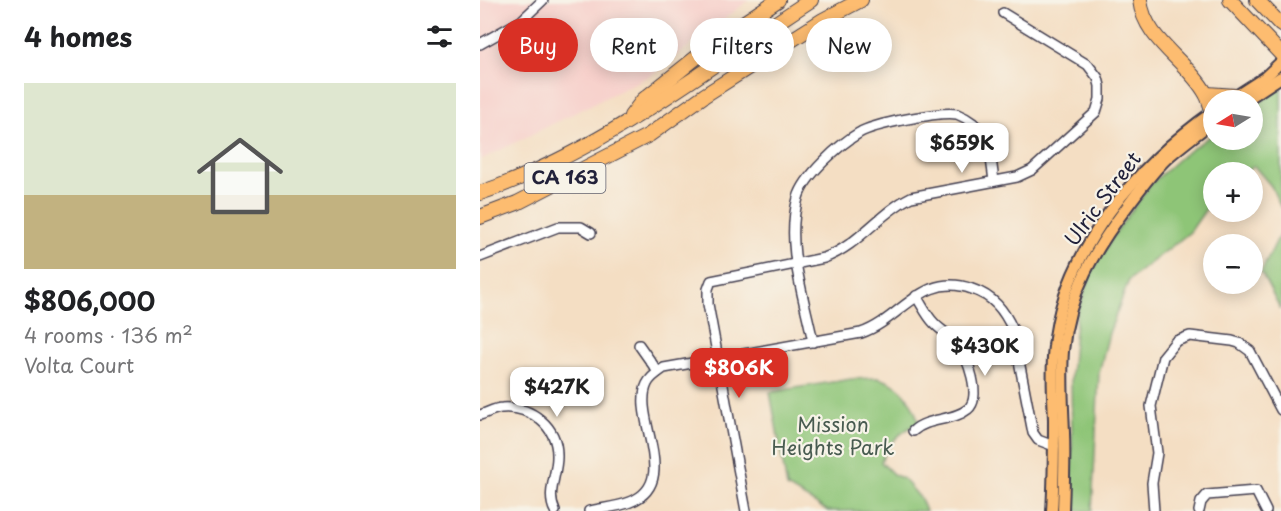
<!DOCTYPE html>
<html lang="en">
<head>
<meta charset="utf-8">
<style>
  body { margin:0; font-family:"Playpen Sans",sans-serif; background:#f6f6f6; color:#202124; height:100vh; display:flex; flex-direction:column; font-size:22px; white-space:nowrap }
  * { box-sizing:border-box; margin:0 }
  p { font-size:20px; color:#757577 }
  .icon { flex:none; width:33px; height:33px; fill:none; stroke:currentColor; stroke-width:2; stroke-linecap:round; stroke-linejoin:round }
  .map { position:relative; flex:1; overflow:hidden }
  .panel { display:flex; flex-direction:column; background:#fff; width:480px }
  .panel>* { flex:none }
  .hud { position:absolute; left:18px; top:18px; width:570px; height:54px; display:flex; gap:12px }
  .needle { width:39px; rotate:259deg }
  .tools { position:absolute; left:723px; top:90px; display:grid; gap:12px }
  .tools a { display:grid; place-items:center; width:60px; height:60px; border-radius:50%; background:#fff; box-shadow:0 3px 15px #0003; font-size:30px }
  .price { position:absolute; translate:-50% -51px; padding:0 14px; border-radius:12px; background:#fff; color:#222; font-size:20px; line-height:39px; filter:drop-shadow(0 2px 3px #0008) }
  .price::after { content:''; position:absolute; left:50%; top:36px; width:18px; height:14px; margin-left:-9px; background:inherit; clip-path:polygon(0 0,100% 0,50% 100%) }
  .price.active { background:#d93025; color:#fff }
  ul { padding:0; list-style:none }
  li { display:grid; align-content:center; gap:12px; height:318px; padding:0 24px }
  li+li { border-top:2px solid #e0e0e0 }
  li span { display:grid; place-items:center; height:186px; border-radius:0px; color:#555 }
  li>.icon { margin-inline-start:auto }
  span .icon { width:108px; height:108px; fill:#fffc; stroke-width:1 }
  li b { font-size:26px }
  h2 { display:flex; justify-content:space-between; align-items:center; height:72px; padding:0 24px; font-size:26px }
  .chip { padding:0 21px; border-radius:27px; background:#fff; box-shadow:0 3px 15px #0003; font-size:21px; line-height:54px }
  .chip.active { background:#d93025; color:#fff }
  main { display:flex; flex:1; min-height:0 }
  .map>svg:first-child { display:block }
  .built { fill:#f7d0cb }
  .green { fill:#8ec577; stroke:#587459; stroke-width:1.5 }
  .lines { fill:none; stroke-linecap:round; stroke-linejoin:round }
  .minor-casing { stroke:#423e4f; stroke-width:12 }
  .major-casing { stroke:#423e4f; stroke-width:14 }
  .highway-casing { stroke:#423e4f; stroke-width:16 }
  .minor { stroke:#fff; stroke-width:9 }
  .major { stroke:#fdbc6f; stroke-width:10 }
  .highway { stroke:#fdbc6f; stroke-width:14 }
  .labels { text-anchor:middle; stroke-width:4.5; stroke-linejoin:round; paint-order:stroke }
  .shield { fill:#f7f3e8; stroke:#62616f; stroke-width:1.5 }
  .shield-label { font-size:18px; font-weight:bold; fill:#22223b }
  .street-label { font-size:20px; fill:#22223b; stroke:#f7f3e8 }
  .park-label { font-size:20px; fill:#485b50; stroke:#f7f3e8 }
</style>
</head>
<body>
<main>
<section class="panel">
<h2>4 homes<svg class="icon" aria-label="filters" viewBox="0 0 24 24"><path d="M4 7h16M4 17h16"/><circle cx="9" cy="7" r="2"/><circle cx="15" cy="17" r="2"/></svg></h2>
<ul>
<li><span style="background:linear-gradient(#dfe7d0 60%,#c2b280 0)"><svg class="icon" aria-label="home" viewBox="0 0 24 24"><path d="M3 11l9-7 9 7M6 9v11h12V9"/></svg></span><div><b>$806,000</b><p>4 rooms · 136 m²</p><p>Volta Court</p></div></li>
</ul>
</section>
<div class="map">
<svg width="801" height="511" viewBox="0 0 801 511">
  <rect width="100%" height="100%" fill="#f7f3e8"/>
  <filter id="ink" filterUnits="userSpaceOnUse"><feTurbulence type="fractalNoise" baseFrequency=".0167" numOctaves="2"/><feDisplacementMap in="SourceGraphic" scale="12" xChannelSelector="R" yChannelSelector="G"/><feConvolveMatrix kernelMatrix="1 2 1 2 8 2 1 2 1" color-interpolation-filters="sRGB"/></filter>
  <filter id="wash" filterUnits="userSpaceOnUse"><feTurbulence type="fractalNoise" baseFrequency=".008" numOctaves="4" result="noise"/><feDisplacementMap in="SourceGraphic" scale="24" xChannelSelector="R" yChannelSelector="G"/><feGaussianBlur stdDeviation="1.35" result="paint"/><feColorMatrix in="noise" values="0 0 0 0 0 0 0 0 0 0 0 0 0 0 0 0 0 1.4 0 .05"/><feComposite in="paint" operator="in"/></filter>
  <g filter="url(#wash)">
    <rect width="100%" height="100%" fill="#f4dec3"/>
    <path class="built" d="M0 0H269L173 74 0 160Z"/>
    <g class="green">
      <path d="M801 88V208L791 186 774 166 766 172H734L733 199 710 232 649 280 629 333 619 373 612 511H591L592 440 591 376 594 341 597 313 611 273 636 232 671 184 703 155 733 134 734 140H772L773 107Z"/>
      <path d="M801 232V310L781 272Z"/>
      <path d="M398 378C422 384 432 400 439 423 421 431 408 443 401 462L413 474 424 479 441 499 446 511H348L307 487 290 392 371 379Z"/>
    </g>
  </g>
  <g filter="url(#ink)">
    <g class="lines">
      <g class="minor-casing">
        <g id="minor">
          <path d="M0 44 41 21 63 0"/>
          <path d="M0 257 78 227H101L111 233"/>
          <path d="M333 342C324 296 305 245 318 198 324 176 360 144 379 133 393 124 461 111 477 114 482 116 489 120 493 123 511 136 511 161 514 181"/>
          <path d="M159 345 178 372"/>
          <path d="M0 415C7 413 15 408 22 408 51 406 78 426 77 457 77 475 66 494 75 511"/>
          <path d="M433 431C448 417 472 422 488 409 502 397 488 357 478 345 472 336 461 331 454 323 447 316 442 305 436 296"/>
          <path d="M109 511C122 508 138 507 150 502 202 482 151 417 167 384 170 377 178 372 184 368L381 333C422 319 442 271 492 289 513 296 524 310 533 330L553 433 558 440 574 446"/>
          <path d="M266 511 228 304V289L231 281 344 258C378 246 399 213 431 197L537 177 552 170 616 112 620 99V86L618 78 608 65 523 13"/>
          <path d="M674 511 672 483 677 453 671 406 683 357 696 341 710 336 752 341 759 343 770 351 801 410"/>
          <path d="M719 511 721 502 727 495 776 491 786 511"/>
        </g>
      </g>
      <g class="major-casing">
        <g id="major">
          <path d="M750 100 784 78 801 62"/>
          <path d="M766 100 801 77"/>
          <path d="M572 511C574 480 574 450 574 419 573 395 571 370 574 346 583 251 658 164 734 111"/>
          <path d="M583 511C584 485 585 459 584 433 583 406 581 379 583 351 588 293 615 249 649 204 661 188 673 171 687 158 702 145 718 133 734 121"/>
        </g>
      </g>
      <g class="highway-casing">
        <g id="highway">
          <path d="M660 0C664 40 708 61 726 94 730 100 731 109 734 116"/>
          <path d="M750 0 801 54"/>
          <path d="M777 0 801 25"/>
          <path d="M727 94 756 96"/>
          <path d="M151 116 163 100 242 37 298 0"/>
          <path d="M0 193C122 152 224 69 331 0"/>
          <path d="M0 217 37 203 169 135 225 95 343 20 381 0"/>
        </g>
      </g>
      <use href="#minor" class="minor"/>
      <use href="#major" class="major"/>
      <use href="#highway" class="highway"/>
    </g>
  </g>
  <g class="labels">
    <rect class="shield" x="44.5" y="163" width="81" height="30" rx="4.5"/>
    <g class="shield-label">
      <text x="85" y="184">CA 163</text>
    </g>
    <g class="street-label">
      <text transform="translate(623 199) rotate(-53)" y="7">Ulric Street</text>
    </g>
    <g class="park-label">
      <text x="353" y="432">Mission<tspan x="353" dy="23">Heights Park</tspan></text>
    </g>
  </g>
</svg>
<div class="tools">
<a><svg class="needle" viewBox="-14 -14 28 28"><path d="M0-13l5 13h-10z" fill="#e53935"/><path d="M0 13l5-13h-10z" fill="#757577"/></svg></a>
<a>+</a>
<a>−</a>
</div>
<b class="price" style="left:482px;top:174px">$659K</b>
<b class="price" style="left:505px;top:377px">$430K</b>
<b class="price active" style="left:259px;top:399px">$806K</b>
<b class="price" style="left:77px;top:418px">$427K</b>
<div class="hud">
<a class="chip active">Buy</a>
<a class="chip">Rent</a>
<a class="chip">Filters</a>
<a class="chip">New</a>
</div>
</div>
</main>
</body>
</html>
